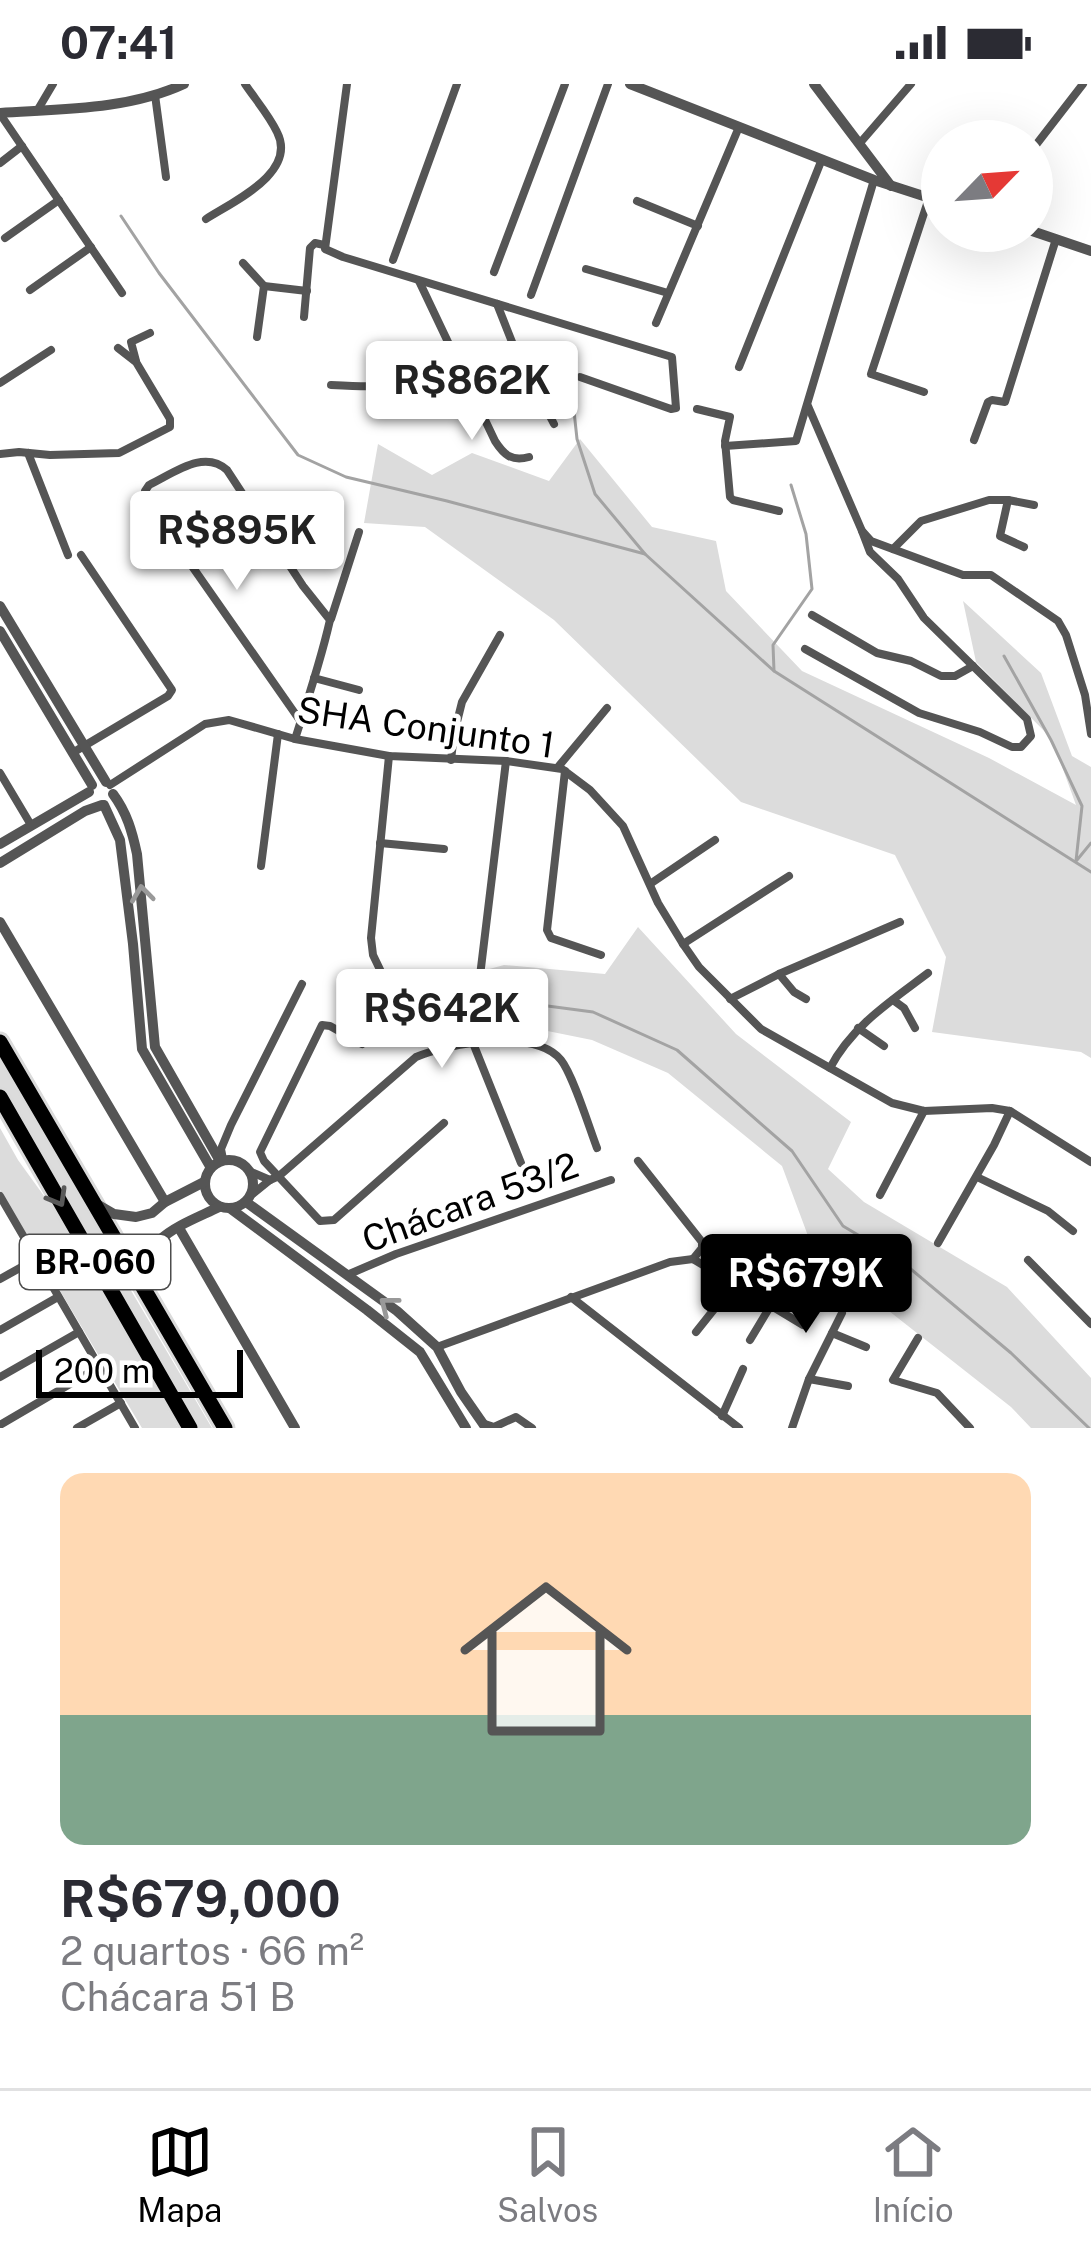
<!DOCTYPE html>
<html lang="pt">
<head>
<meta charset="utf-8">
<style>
  body { margin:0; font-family:"Public Sans",sans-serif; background:#f2f2f3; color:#2b2b33; height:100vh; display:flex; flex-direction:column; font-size:45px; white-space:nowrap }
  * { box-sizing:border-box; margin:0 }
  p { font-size:39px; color:#7c7c81 }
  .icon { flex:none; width:66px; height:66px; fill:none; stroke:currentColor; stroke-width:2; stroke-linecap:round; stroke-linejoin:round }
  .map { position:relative; height:1344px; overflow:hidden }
  .drawer { display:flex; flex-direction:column; background:#fff; flex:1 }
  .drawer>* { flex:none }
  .needle { width:78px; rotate:65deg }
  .fabs { position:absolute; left:921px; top:36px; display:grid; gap:24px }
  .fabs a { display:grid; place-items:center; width:132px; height:132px; border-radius:50%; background:#fff; box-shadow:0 12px 48px #0002; font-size:60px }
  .scale { position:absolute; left:36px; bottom:30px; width:207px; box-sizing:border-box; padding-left:12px; border:6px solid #000; border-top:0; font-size:33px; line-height:42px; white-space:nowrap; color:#000; -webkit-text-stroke:9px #fff; paint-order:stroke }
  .price { position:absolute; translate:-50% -102px; padding:0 27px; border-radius:12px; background:#fff; color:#222; font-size:39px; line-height:78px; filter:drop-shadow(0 3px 6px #0008) }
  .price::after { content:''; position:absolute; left:50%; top:72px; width:36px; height:27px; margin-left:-18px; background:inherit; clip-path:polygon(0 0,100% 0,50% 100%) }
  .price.on { background:#000; color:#fff }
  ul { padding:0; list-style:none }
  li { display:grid; align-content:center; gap:24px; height:636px; padding:0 60px }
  li span { display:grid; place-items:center; height:372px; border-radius:24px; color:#555 }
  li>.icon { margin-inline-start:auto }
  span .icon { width:216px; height:216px; fill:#fffc; stroke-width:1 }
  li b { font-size:51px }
  .status { display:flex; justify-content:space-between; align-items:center; height:84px; padding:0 60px; background:#fff; direction:ltr }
  .status svg { height:33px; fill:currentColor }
  .dock { display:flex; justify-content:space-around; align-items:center; height:168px; border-top:3px solid #e1e1e2; background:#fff; font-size:33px; color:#7c7c81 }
  .dock a { display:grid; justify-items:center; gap:6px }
  .dock .on { color:#000 }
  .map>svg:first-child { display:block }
  .green { fill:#dcdcdc }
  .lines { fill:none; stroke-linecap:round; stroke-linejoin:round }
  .stream { stroke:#a3a3a3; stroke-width:3 }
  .trunk-casing { stroke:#dbdbdb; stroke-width:21 }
  .minor { stroke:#555; stroke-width:8 }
  .tertiary { stroke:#555; stroke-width:10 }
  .trunk { stroke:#000; stroke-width:15 }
  .oneway { stroke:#999 }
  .oneway2 { stroke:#595959 }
  .labels { text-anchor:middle; stroke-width:9; stroke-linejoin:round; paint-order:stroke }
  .shield { fill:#fff; stroke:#4c4c4c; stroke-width:3 }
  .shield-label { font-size:33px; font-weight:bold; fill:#000 }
  .street-label { font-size:36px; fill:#000; stroke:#fff }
</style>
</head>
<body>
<div class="status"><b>07:41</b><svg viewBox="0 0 49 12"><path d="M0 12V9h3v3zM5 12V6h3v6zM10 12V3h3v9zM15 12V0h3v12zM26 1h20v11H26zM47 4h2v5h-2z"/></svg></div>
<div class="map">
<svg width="1091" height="1344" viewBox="0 0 1091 1344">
  <rect width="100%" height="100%" fill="#fff"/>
  <g class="green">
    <path d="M580 355 652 443 716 457 726 507 802 587 989 674 1076 721 1052 655 976 578 963 517 1041 589 1072 672 1091 683V974L1081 968 932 948 946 873 895 771 741 718 554 536 425 443 364 439 378 360 432 391 472 369 549 397Z"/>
    <path d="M638 843 736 950 851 1038 828 1085 864 1118 1007 1203 1091 1294V1344H1031L1011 1323 814 1168 782 1082 668 989 592 956 503 938 421 941 420 904 504 881 605 890Z"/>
    <path d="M0 974 114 1167 105 1169 99 1176 0 1005Z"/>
    <path d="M0 1044 18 1076 65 1141 178 1344H142L10 1123 0 1106Z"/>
    <path d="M112 1178 116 1181 212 1344H195L108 1183Z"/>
  </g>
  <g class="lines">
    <g class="stream">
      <path d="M121 132 159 189 298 371 346 393 447 417 645 470 774 587 1091 788"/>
      <path d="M570 290 577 355 595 410 645 470"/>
      <path d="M1004 572 1051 656 1082 722 1076 777"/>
      <path d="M774 587 773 561 812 505 806 450 791 401"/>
      <path d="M1077 776 1091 759"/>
      <path d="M361 921 392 928 525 919 593 928 677 966 792 1067 843 1142 900 1176 1011 1269 1089 1344"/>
    </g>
    <g class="trunk-casing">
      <g id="trunk">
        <path d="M0 958 225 1344"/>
        <path d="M0 1013 190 1344"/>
      </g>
    </g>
    <g class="minor">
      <path d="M347 0 325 165 343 173 672 273 676 324 671 325 580 293"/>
      <path d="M155 11 166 93"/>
      <path d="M37 27 53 0"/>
      <path d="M0 30 122 209"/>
      <path d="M860 59 911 0"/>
      <path d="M1032 66 1083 0"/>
      <path d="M0 79 22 62"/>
      <path d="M637 117 698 142"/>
      <path d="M206 135C232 118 298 89 277 48 269 31 255 15 245 0"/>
      <path d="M5 154 59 116"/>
      <path d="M393 176 457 0"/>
      <path d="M243 179 264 202"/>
      <path d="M586 185 668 209"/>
      <path d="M494 188 565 0"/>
      <path d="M419 197 495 357C504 371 512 378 529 373"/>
      <path d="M30 206 91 163"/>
      <path d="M531 211 608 0"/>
      <path d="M497 220 514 263 554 340"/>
      <path d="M304 233 310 164 315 159 324 161"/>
      <path d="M656 239 739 43"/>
      <path d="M257 253 264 202 307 207"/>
      <path d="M136 277 131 258 150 249"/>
      <path d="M739 283 822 75"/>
      <path d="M0 299 51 266"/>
      <path d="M331 301C388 304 404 304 455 277"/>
      <path d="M924 308 871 290 929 114"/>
      <path d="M808 322 862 447 871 457 963 491H991L1058 537 1066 551 1085 611 1091 650"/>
      <path d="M697 325 730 333 725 357 730 413 733 416 779 427"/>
      <path d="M974 356 988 318 992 316 1005 318 1056 155"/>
      <path d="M725 362 796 357 874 96"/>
      <path d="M28 369 68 471"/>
      <path d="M0 370 19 368 50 371 119 369 170 343V335L136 278 118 264"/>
      <path d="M1008 416 1000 452 1024 463"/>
      <path d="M893 465 921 437 989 416H1008L1034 421"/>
      <path d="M812 531 877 569 911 577 941 592H955L973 582"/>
      <path d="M331 535 359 448"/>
      <path d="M805 565 919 629 980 648 1012 663H1021L1031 652 1027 635 924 534 898 495 870 468 862 447"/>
      <path d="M314 594 359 606"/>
      <path d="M295 655C308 615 321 576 330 536L303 502 227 386C204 365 174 389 149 401L145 407V415L301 638"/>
      <path d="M74 668 168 612 172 606 81 471"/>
      <path d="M451 676 454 650 462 618 500 551"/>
      <path d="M558 683 607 624"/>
      <path d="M565 687 547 846 551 854 601 871"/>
      <path d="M0 689 31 741"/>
      <path d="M110 701 205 640 229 636 295 655 389 672 506 677 562 685 590 706 623 742 658 819 683 860 699 883 761 945 892 1019 924 1027 992 1024 1010 1027 1091 1078"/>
      <path d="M380 759 444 765"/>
      <path d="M261 782 278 650"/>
      <path d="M650 800 715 756"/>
      <path d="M683 860 789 792"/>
      <path d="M779 890 794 908 806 915"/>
      <path d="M480 892 506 677"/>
      <path d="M385 896 373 871 371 854 389 672"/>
      <path d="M730 915 779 890 900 838"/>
      <path d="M893 916 904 924 915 944"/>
      <path d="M858 944 884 962"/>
      <path d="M473 959 521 1079"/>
      <path d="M362 960 330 942 322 941 260 1068 264 1077 320 1137 334 1136 444 1039"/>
      <path d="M830 984C852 942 891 917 928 889"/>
      <path d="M223 1075 221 1065 231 1041 302 900"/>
      <path d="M638 1077 702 1158V1164L693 1175"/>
      <path d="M249 1087 270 1096"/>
      <path d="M977 1093 1048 1127 1073 1147"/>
      <path d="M880 1111 924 1027"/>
      <path d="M0 1112 135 1344"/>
      <path d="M250 1112 270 1096 279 1092 416 973C449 959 535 944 561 976 573 991 589 1043 597 1064"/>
      <path d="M938 1159 994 1061 1010 1027"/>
      <path d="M693 1175 803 1241"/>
      <path d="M1028 1176 1091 1240"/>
      <path d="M347 1191 396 1170 611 1096"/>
      <path d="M0 1195 36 1175"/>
      <path d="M571 1213 739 1344"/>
      <path d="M766 1219 789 1193"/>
      <path d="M0 1246 58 1213"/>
      <path d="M696 1248 735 1199"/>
      <path d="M832 1249 866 1263"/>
      <path d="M918 1254 893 1296 937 1309 970 1344"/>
      <path d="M750 1256 771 1221"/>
      <path d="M437 1263 670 1178 693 1175"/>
      <path d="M0 1293 79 1248"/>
      <path d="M809 1295 842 1229"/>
      <path d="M722 1332 743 1285"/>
      <path d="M485 1340 494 1343 516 1333 532 1344"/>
      <path d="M0 1341 99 1283"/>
      <path d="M77 1344 121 1319"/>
      <path d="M792 1344 809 1295 848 1302"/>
    </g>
    <g class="tertiary">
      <path d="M630 0 874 96 942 118"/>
      <path d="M814 0 891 102"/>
      <path d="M0 29C61 25 128 26 184 0"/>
      <path d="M1032 147 1091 167"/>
      <path d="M0 522 106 698"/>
      <path d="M0 547 92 701"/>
      <path d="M113 710C127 729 132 747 137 770L155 963 220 1077"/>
      <path d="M104 721 120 756 133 860 142 965 211 1084"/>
      <path d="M0 760 89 708"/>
      <path d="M0 779 85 727 102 721"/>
      <path d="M0 838 165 1118"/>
      <circle cx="229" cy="1100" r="24"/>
      <path d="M246 1118 397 1227 437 1263 461 1308 486 1344"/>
      <path d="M95 1119 114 1130 136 1133 152 1129 165 1118 204 1098"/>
      <path d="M231 1125 367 1226 420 1268 466 1344"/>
      <path d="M179 1144 295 1344"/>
      <path d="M149 1202C131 1156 187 1139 219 1123"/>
    </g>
    <use href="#trunk" class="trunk"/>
  </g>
  <defs><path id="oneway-chevron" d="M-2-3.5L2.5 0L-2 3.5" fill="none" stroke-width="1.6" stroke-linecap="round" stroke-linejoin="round" transform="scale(3)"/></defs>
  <g class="oneway">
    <use href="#oneway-chevron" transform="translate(142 810) rotate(-97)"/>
    <use href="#oneway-chevron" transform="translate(388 1221) rotate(-142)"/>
  </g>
  <use class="oneway2" href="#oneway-chevron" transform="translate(58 1114) rotate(60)"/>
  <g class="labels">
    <rect class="shield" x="20" y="1151" width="150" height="54" rx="9"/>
    <g class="shield-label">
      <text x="95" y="1190">BR-060</text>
    </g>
    <g class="street-label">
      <text transform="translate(426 643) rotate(8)" y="13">SHA Conjunto 1</text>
      <text transform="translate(470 1118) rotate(-20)" y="13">Chácara 53/2</text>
    </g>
  </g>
</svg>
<div class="fabs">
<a><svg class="needle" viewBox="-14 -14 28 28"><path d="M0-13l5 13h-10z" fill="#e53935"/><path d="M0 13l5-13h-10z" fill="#7c7c81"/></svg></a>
</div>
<div class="scale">200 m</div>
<b class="price" style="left:472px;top:359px">R$862K</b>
<b class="price" style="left:237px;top:509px">R$895K</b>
<b class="price" style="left:442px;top:987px">R$642K</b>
<b class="price on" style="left:806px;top:1252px">R$679K</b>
</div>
<section class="drawer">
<ul>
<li><span style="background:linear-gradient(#ffd9b3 65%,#7fa58c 0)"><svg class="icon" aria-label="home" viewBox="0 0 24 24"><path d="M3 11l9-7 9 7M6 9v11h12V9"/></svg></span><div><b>R$679,000</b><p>2 quartos · 66 m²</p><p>Chácara 51 B</p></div></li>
</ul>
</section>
<nav class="dock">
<a class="on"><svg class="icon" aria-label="map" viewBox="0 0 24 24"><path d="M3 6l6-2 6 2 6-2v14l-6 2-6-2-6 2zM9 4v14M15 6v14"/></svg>Mapa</a>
<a><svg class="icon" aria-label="saved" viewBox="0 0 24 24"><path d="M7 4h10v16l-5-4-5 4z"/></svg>Salvos</a>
<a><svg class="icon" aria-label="home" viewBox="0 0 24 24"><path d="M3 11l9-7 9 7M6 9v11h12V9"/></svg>Início</a>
</nav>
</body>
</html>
